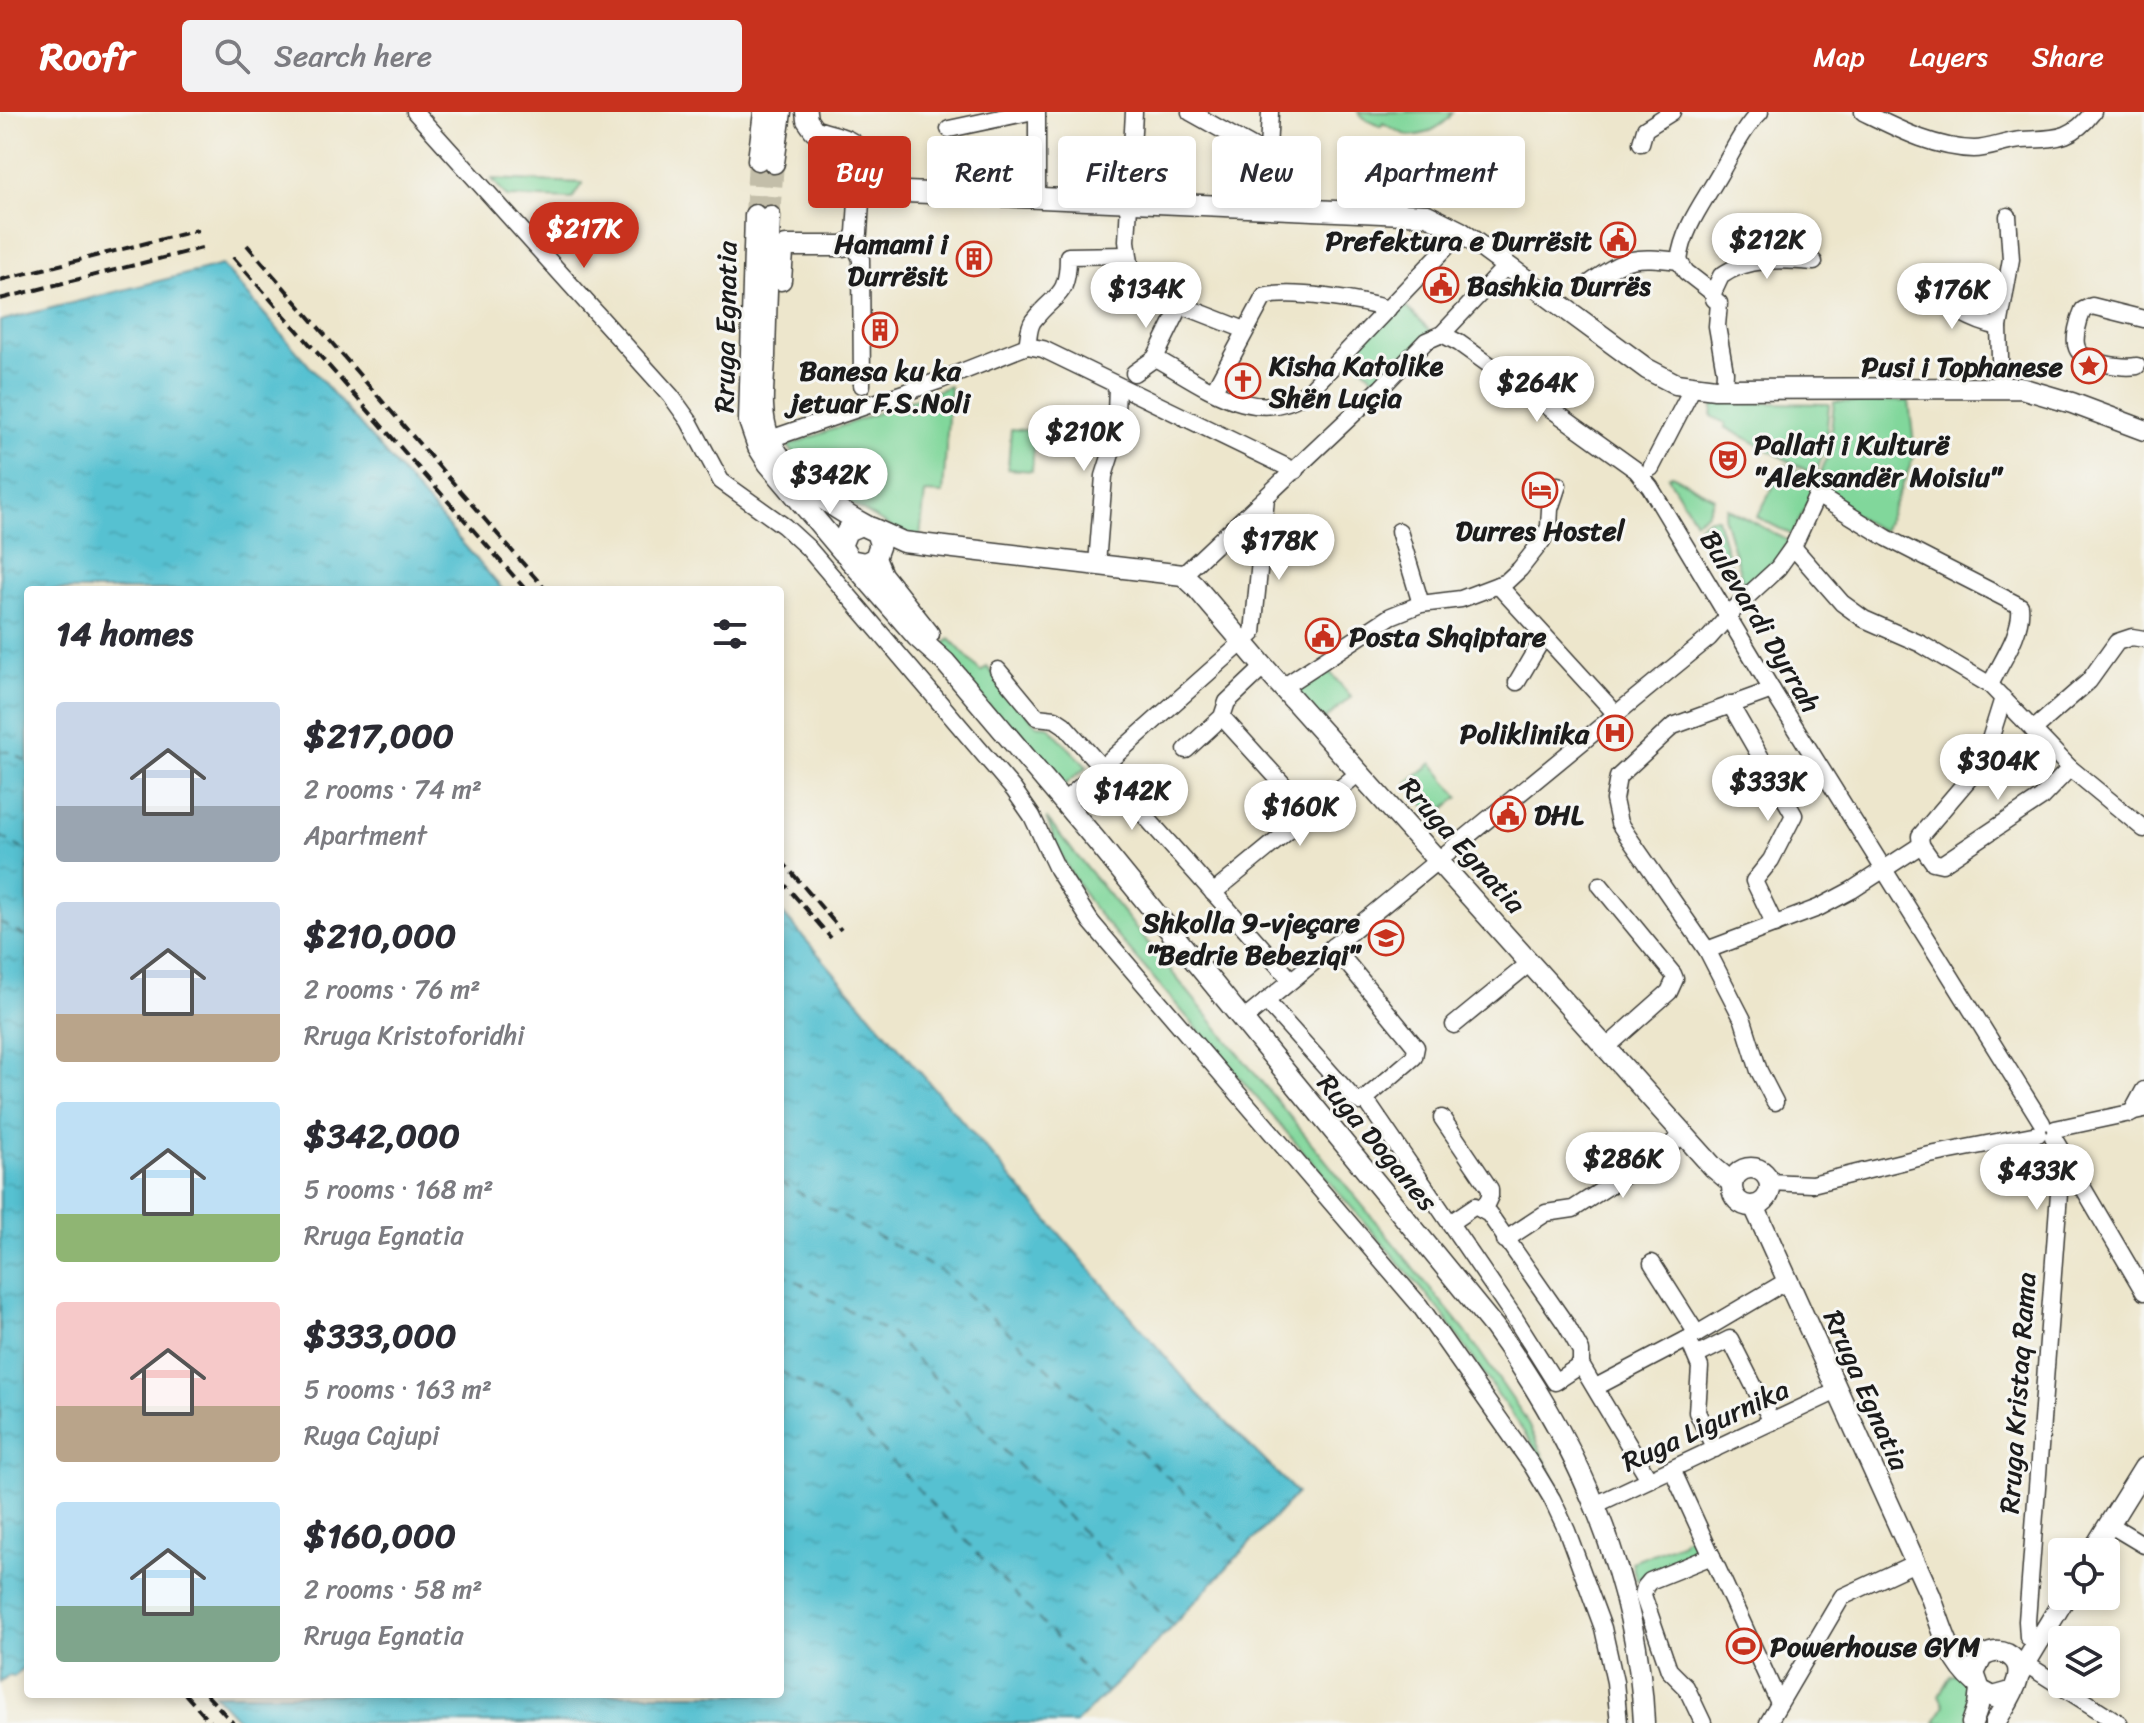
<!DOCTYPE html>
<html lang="en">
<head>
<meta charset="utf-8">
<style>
  body { margin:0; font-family:Sriracha,sans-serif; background:#f2f2f3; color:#2b2b33; height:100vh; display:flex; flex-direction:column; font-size:30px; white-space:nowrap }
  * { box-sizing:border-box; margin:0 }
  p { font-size:26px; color:#7c7c81 }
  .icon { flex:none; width:44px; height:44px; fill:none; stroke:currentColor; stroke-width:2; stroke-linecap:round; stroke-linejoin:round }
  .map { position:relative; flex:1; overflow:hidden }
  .sheet { position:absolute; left:24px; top:474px; width:760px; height:1112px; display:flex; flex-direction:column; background:#fff; border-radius:8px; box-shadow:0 4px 12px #0003 }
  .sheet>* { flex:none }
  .guide { position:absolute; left:808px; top:24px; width:760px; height:72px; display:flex; gap:16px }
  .controls { position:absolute; left:2048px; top:1426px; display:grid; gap:16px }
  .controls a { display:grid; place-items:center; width:72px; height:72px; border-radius:8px; background:#fff; box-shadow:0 4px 12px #0003; font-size:40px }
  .price { position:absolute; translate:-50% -68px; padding:0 18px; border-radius:28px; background:#fff; color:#222; font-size:26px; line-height:52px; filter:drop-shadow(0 2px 4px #0008) }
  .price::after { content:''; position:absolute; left:50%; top:48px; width:24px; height:18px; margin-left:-12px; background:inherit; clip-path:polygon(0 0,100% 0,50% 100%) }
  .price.on { background:#c8321e; color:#fff }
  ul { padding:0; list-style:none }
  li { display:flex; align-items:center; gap:24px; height:200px; padding:0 32px }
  li span { display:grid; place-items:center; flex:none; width:224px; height:160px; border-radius:8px; color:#555 }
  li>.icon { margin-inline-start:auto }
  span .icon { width:96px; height:96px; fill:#fffc; stroke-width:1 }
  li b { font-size:34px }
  h2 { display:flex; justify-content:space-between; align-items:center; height:96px; padding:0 32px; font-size:34px }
  .chip { padding:0 28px; border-radius:8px; background:#fff; box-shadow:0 4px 12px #0003; font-size:28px; line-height:72px }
  .chip.on { background:#c8321e; color:#fff }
  header { display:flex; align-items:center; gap:48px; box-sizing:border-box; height:112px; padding:0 40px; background:#c8321e; color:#fff }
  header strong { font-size:38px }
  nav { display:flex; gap:44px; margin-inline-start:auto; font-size:28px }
  .search { width:560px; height:72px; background:#f2f2f3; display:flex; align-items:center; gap:20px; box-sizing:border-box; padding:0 28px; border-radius:8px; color:#7c7c81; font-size:30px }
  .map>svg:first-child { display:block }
  .green { fill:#81d79b; stroke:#4e7a5c; stroke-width:2 }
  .water { fill:url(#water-ripples); stroke:#396e76; stroke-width:2 }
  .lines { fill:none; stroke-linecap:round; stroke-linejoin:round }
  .ferry { stroke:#335e64; stroke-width:2; stroke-dasharray:10 8; stroke-linecap:butt }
  .major-tunnel { stroke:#c3bea9; stroke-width:20; stroke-dasharray:20 10; stroke-linecap:butt }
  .minor-casing { stroke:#3b3a36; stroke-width:19 }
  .major-casing { stroke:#3b3a36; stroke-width:23 }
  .minor { stroke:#fff; stroke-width:16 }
  .major { stroke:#fff; stroke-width:20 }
  .rail { stroke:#1c1c1c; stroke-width:4; stroke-dasharray:12 6; stroke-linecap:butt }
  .labels { text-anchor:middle; stroke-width:6; stroke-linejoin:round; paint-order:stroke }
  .poi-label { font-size:28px; font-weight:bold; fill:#1c1c1c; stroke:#f6f6f2; text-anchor:start }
  .street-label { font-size:28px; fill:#1c1c1c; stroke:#f6f6f2 }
</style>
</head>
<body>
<header>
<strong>Roofr</strong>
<div class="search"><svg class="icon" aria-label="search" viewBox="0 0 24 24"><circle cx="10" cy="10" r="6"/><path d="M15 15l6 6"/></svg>Search here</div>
<nav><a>Map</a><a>Layers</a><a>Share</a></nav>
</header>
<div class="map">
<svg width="2144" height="1611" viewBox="0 0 2144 1611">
  <defs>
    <pattern id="water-ripples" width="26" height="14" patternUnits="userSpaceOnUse" patternTransform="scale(2)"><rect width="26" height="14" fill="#56c1d1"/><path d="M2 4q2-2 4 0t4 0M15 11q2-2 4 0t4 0" fill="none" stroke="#4aa5b3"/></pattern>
  </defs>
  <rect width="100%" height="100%" fill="#f6f6f2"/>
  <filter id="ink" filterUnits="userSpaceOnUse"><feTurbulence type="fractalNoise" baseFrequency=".0125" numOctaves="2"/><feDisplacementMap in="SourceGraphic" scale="16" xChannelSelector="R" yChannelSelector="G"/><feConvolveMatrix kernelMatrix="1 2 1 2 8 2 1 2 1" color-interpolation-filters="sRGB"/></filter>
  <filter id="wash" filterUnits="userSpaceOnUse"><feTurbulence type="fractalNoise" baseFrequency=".006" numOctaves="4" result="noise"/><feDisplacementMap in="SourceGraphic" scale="32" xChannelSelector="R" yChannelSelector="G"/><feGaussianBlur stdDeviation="1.8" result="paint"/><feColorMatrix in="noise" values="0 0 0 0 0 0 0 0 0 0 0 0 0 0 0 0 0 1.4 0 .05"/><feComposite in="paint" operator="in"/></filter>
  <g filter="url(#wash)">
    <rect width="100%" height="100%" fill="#ede6cc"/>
    <g class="green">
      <path d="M1358 0H1453C1446 13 1423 26 1407 23 1400 21 1390 15 1383 11L1381 15 1366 8Z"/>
      <path d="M492 67 583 71V72L572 87 507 85Z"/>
      <path d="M1399 188 1431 219 1381 272 1348 242Z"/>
      <path d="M950 274 943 382 925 381 920 425 896 418 818 372 788 334Z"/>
      <path d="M1909 289 1915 342 1883 420 1819 382 1816 373 1829 340 1834 290Z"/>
      <path d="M1714 290 1829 292 1825 337 1815 363 1725 315 1726 312 1712 304Z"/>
      <path d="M1011 317 1035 319 1032 359 1008 357Z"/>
      <path d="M1785 353 1814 366 1811 373 1813 381 1792 423 1757 405Z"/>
      <path d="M1672 363 1714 386 1707 401 1695 409 1668 365Z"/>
      <path d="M1727 396 1789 429 1775 451 1745 477 1724 406Z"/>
      <path d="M1710 406H1717L1735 469 1733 470 1699 413Z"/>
      <path d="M950 527 981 560 987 555 1037 613 1048 614 1087 655 1059 677 940 536Z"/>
      <path d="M1324 553 1351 585 1322 610 1292 576Z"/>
      <path d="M1432 651 1459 685 1434 705 1407 671Z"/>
      <path d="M1046 706 1465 1219 1524 1304 1559 1377 1530 1329 1439 1197 1093 796 1064 750Z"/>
      <path d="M1690 1424 1696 1437 1692 1439 1694 1444 1636 1468 1632 1450 1683 1430V1427Z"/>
      <path d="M1959 1561 1972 1576 1967 1611H1935L1944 1593 1939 1583 1950 1564Z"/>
    </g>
    <g class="water">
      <path d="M222 153 503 478H28V1551L13 1565 10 1563 0 1571V209Z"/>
      <path d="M780 798 1197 1281 1297 1381 1144 1544 1076 1611H241L214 1582H780Z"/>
    </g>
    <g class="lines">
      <g class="ferry">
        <path d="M0 639 10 640 28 650"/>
        <path d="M0 724 28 740"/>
        <path d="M0 810 28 826"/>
        <path d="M780 1070 942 1160 1246 1436"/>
        <path d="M780 1160 893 1223 1171 1512"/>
        <path d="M780 1259 841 1294 1107 1581"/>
      </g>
    </g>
  </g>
  <g filter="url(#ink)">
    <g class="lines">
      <g class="major-tunnel">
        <path d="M755 103 758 48"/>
        <path d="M770 104 774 51"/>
      </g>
      <g class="minor-casing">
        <g id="minor">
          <path d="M415 0 671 284 689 309 721 369 784 414 808 436 1014 678 1032 704 1057 757 1091 810 1420 1194 1531 1352 1552 1387 1567 1419 1603 1516 1615 1570 1619 1611"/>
          <path d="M1134 0 1127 129 1131 158 1144 176 1159 188 1181 193 1245 218"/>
          <path d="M1190 0 1267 43"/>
          <path d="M1863 0C1898 17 1934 36 1974 37 1990 37 2005 29 2022 28 2055 26 2071 29 2093 0"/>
          <path d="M949 17 1029 0"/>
          <path d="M1641 31 1645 17 1672 0"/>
          <path d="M1037 86V0"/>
          <path d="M1265 96 1270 0"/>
          <path d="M853 130 861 147 862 273"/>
          <path d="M1679 149C1683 116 1703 91 1719 63 1732 41 1742 18 1760 0"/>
          <path d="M1679 149 1686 160 1713 181 1714 187 1719 191 1717 214 1725 260 1724 277"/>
          <path d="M1590 171C1627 144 1634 144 1679 149"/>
          <path d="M1927 176C1950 195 1970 209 1999 215"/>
          <path d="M1713 181 1721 164C1747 145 1783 147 1814 150"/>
          <path d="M1442 222 1459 231 1636 358 1650 375 1772 578 2042 1011"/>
          <path d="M1027 234C1029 227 1028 216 1033 209 1055 180 1068 188 1068 144L1127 143"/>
          <path d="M1155 246C1202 272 1257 318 1310 278L1461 120"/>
          <path d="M2137 254C2124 256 2083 252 2077 236 2073 227 2079 207 2083 198L2092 194 2144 207"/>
          <path d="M1134 261 1155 246 1181 193"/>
          <path d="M2001 275 1999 215 2011 147 2008 104"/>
          <path d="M1214 278 1264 185C1290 177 1361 189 1388 197"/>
          <path d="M770 327 941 268 1027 234 1043 237 1295 359"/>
          <path d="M1651 356 1693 275"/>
          <path d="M1399 419 1421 492"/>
          <path d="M1793 435 1842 491 1864 507 1921 532 1990 573 2070 656 2144 717"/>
          <path d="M1097 452 1104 364 1115 329 1117 274"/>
          <path d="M1183 463 1381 276 1426 229 1442 222 1506 154"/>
          <path d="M1498 473 1616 602"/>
          <path d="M998 558 1037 605 1055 607 1064 613 1291 868"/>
          <path d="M1517 570 1544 524"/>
          <path d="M1283 575 1391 504 1421 492 1461 487 1506 470 1520 457 1542 429 1549 415 1550 397 1558 373"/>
          <path d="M1772 578 1673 614 1618 665 1614 688 1619 711 1627 723 1707 838 1743 908 1759 959 1775 990"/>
          <path d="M1730 592 1794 703 1771 748 1754 769 1775 813"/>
          <path d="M1222 605 1310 702"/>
          <path d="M2033 618 2089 569 2117 530 2132 525 2144 527"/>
          <path d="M1186 638 1222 605 1227 590 1264 555"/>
          <path d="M1063 690 1253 521 1266 386"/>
          <path d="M1921 733 1933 750 1942 752 2041 686 2070 656"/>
          <path d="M1600 773 1673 862 1675 867 1669 880 1607 935"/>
          <path d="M1213 781 1360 660"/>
          <path d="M1707 838 1818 796 1852 778 1921 733 1920 724 1983 650 2003 586"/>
          <path d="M1266 889 1353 986 1361 990 1365 987 1414 945 1416 935 1333 834"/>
          <path d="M1242 909 1709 526 1740 491 1778 456 1793 435 1817 383 1887 426 2020 494C2023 520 2001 550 1990 573"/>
          <path d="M1454 913 1531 850"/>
          <path d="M1365 987 1514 1205 1555 1270 1581 1253"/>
          <path d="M2131 1002 2144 978"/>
          <path d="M1442 1006 1490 1077V1084L1484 1097"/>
          <path d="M2055 1017 2144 998"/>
          <path d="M2053 1025 2144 1180"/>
          <path d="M1646 1050 1685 1022"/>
          <path d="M1769 1070 1812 1072 1930 1043 2038 1022"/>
          <path d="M1450 1111 1475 1094 1489 1102 1567 1214 1581 1239V1253L1649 1367"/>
          <path d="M1505 1128 1546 1101 1573 1097 1635 1057"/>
          <path d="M1652 1151 1697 1222"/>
          <path d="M1692 1236 1700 1255 1697 1300 1715 1337"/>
          <path d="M1696 1244 1730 1227 1772 1310"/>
          <path d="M1596 1275 1697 1222 1787 1169"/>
          <path d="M1672 1357 1779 1591"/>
          <path d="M1595 1393 1837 1279"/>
          <path d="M2109 1412 2144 1433"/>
          <path d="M2028 1525 2027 1509 2062 1041"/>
          <path d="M2026 1552 2119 1611"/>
          <path d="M1703 1611 1686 1575 1669 1558 1643 1483 1645 1475 1650 1469 1712 1444"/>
          <path d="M1768 1611 1842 1485 1915 1451"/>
        </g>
      </g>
      <g class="major-casing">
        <g id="major">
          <path d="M758 48 764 0"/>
          <path d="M774 51 781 0"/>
          <path d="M860 78 1427 103 1461 120 1647 257 1676 272 1715 277 2021 276 2072 291 2144 318"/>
          <path d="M755 103 749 309 758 335 768 351 843 440"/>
          <path d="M770 104C768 151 766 198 765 245 764 271 759 300 769 325 785 364 831 395 867 414"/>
          <path d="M781 168 783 141 786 134H843L853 130 857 121 862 42C852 25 831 25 814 18L807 8 806 0"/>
          <path d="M872 416 903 430 1183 463 1194 473 1264 555 1714 1056 1732 1071"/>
          <path d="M875 446 865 451 850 448 841 434 847 419 861 413 876 420 880 432 875 446 882 463 929 522"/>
          <path d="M850 448 917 525 945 550 1095 727 1494 1215C1578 1331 1638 1466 1644 1611"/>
          <circle cx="1751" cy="1075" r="19"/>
          <path d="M1754 1094 1930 1483C1942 1515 1949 1548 1975 1570"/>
          <path d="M2092 1440 2144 1356"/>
          <path d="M2019 1562 2066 1484"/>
          <path d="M1972 1611 1978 1594 1980 1578"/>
          <path d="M1995 1611C2004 1593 2035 1557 2007 1542 1999 1538 1990 1540 1982 1545L1974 1561 1980 1578 1993 1585 2011 1580"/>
        </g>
      </g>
      <use href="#minor" class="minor"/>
      <use href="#major" class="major"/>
      <g class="rail">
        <path d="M247 133 546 478"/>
        <path d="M233 145 526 478"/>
        <path d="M0 168 198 118"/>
        <path d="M0 187 202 136"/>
        <path d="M780 747 841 818"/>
        <path d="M780 767 831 826"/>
        <path d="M185 1582 211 1611"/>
        <path d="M206 1582 233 1611"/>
      </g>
    </g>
  </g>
  <defs>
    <g id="civic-ring" transform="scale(1.8)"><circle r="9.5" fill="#f6f6f2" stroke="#c8321e" stroke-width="1.5"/><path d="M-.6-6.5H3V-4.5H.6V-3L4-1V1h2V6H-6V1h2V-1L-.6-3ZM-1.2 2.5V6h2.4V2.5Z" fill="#c8321e"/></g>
    <g id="building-ring" transform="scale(1.8)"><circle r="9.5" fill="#f6f6f2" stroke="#c8321e" stroke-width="1.5"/><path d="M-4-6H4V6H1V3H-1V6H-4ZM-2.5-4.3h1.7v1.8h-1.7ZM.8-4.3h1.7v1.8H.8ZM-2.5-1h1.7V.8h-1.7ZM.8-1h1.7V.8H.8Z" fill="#c8321e"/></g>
    <g id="sight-ring" transform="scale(1.8)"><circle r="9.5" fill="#f6f6f2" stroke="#c8321e" stroke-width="1.5"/><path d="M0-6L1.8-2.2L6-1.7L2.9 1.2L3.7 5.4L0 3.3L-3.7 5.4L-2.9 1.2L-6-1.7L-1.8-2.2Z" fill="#c8321e"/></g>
    <g id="church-ring" transform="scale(1.8)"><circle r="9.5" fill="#f6f6f2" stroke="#c8321e" stroke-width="1.5"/><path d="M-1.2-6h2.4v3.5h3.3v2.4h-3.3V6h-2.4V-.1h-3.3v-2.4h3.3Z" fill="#c8321e"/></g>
    <g id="theatre-ring" transform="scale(1.8)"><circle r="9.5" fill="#f6f6f2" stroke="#c8321e" stroke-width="1.5"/><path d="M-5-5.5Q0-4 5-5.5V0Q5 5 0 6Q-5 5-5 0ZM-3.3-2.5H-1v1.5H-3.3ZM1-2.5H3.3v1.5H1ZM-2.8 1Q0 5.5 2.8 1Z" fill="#c8321e"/></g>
    <g id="hotel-ring" transform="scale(1.8)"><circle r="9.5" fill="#f6f6f2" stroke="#c8321e" stroke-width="1.5"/><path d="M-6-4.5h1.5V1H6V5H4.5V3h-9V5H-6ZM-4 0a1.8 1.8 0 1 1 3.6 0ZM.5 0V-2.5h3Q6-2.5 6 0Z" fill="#c8321e"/></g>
    <g id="hospital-ring" transform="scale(1.8)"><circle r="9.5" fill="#f6f6f2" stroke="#c8321e" stroke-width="1.5"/><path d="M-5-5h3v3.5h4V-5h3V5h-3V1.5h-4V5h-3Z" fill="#c8321e"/></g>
    <g id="school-ring" transform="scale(1.8)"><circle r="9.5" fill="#f6f6f2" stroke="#c8321e" stroke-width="1.5"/><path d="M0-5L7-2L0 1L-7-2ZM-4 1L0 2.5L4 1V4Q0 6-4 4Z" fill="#c8321e"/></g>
    <g id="stadium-ring" transform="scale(1.8)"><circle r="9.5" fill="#f6f6f2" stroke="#c8321e" stroke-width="1.5"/><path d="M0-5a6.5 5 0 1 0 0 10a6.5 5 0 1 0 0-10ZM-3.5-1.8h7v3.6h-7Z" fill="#c8321e"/></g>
  </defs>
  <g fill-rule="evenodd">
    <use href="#civic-ring" x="1618" y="128"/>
    <use href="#building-ring" x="974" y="147"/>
    <use href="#civic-ring" x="1441" y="173"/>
    <use href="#building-ring" x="880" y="218"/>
    <use href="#sight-ring" x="2089" y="254"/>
    <use href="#church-ring" x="1243" y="269"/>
    <use href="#theatre-ring" x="1728" y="348"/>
    <use href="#hotel-ring" x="1540" y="378"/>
    <use href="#civic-ring" x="1323" y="524"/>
    <use href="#hospital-ring" x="1615" y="621"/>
    <use href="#civic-ring" x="1508" y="702"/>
    <use href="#school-ring" x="1386" y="826"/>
    <use href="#stadium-ring" x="1744" y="1534"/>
  </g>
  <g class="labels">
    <g class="poi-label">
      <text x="1592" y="138" text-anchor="end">Prefektura e Durrësit</text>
      <text x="948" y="141" text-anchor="end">Hamami i<tspan x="948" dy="32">Durrësit</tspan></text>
      <text x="1467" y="183">Bashkia Durrës</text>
      <text x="1269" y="263">Kisha Katolike<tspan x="1269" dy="32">Shën Luçia</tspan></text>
      <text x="2063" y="264" text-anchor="end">Pusi i Tophanese</text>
      <text x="880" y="268" text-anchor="middle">Banesa ku ka<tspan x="880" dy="32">jetuar F.S.Noli</tspan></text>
      <text x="1754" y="342">Pallati i Kulturë<tspan x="1754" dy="32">"Aleksandër Moisiu"</tspan></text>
      <text x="1540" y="428" text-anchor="middle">Durres Hostel</text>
      <text x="1349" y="534">Posta Shqiptare</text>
      <text x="1589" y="631" text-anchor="end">Poliklinika</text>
      <text x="1534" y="712">DHL</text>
      <text x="1360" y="820" text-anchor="end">Shkolla 9-vjeçare<tspan x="1360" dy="32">"Bedrie Bebeziqi"</tspan></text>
      <text x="1770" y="1544">Powerhouse GYM</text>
    </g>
    <g class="street-label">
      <text transform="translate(725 215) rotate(-89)" y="10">Rruga Egnatia</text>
      <text transform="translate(1761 509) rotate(59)" y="10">Bulevardi Dyrrah</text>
      <text transform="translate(1463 733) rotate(48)" y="10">Rruga Egnatia</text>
      <text transform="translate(1378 1030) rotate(50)" y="10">Ruga Doganes</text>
      <text transform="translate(1867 1278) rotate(66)" y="10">Rruga Egnatia</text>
      <text transform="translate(2017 1281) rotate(-86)" y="10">Rruga Kristaq Rama</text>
      <text transform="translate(1705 1313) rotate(-25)" y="10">Ruga Ligurnika</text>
    </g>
  </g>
</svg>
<div class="controls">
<a><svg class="icon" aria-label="locate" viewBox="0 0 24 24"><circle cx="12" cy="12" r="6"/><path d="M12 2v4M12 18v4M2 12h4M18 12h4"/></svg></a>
<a><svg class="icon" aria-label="layers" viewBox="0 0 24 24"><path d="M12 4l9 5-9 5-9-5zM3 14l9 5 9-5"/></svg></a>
</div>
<b class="price on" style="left:584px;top:158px">$217K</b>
<b class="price" style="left:1767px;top:169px">$212K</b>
<b class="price" style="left:1146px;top:218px">$134K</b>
<b class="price" style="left:1952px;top:219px">$176K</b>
<b class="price" style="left:1537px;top:312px">$264K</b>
<b class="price" style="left:1084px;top:361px">$210K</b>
<b class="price" style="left:830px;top:404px">$342K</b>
<b class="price" style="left:1279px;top:470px">$178K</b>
<b class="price" style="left:1998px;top:690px">$304K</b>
<b class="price" style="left:1768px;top:711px">$333K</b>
<b class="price" style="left:1132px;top:720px">$142K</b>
<b class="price" style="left:1300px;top:736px">$160K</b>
<b class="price" style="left:1623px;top:1088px">$286K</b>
<b class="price" style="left:2037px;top:1100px">$433K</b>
<div class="guide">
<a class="chip on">Buy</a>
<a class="chip">Rent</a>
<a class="chip">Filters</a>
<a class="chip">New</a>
<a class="chip">Apartment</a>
</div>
<section class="sheet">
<h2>14 homes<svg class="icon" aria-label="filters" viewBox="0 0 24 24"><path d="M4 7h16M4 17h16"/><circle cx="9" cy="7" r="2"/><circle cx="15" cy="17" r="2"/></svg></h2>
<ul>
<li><span style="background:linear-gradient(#c9d6e8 65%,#9aa5b1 0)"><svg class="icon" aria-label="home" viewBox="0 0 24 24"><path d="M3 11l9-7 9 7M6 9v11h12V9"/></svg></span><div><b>$217,000</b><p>2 rooms · 74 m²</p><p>Apartment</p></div></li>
<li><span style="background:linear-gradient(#c9d6e8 70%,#b9a48a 0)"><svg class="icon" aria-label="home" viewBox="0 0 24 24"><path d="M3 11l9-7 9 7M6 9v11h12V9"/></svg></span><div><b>$210,000</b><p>2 rooms · 76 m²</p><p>Rruga Kristoforidhi</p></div></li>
<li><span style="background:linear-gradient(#bfe0f5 70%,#8fb573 0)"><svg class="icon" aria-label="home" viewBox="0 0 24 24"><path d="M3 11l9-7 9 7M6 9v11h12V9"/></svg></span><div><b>$342,000</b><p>5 rooms · 168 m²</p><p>Rruga Egnatia</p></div></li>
<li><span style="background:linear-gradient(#f6c9c9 65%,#b9a48a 0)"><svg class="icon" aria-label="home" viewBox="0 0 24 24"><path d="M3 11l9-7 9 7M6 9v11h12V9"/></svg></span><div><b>$333,000</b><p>5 rooms · 163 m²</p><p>Ruga Cajupi</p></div></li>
<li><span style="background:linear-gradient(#bfe0f5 65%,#7fa58c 0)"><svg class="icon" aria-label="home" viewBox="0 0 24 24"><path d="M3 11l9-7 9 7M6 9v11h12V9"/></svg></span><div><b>$160,000</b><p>2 rooms · 58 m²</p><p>Rruga Egnatia</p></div></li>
</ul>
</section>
</div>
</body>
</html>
